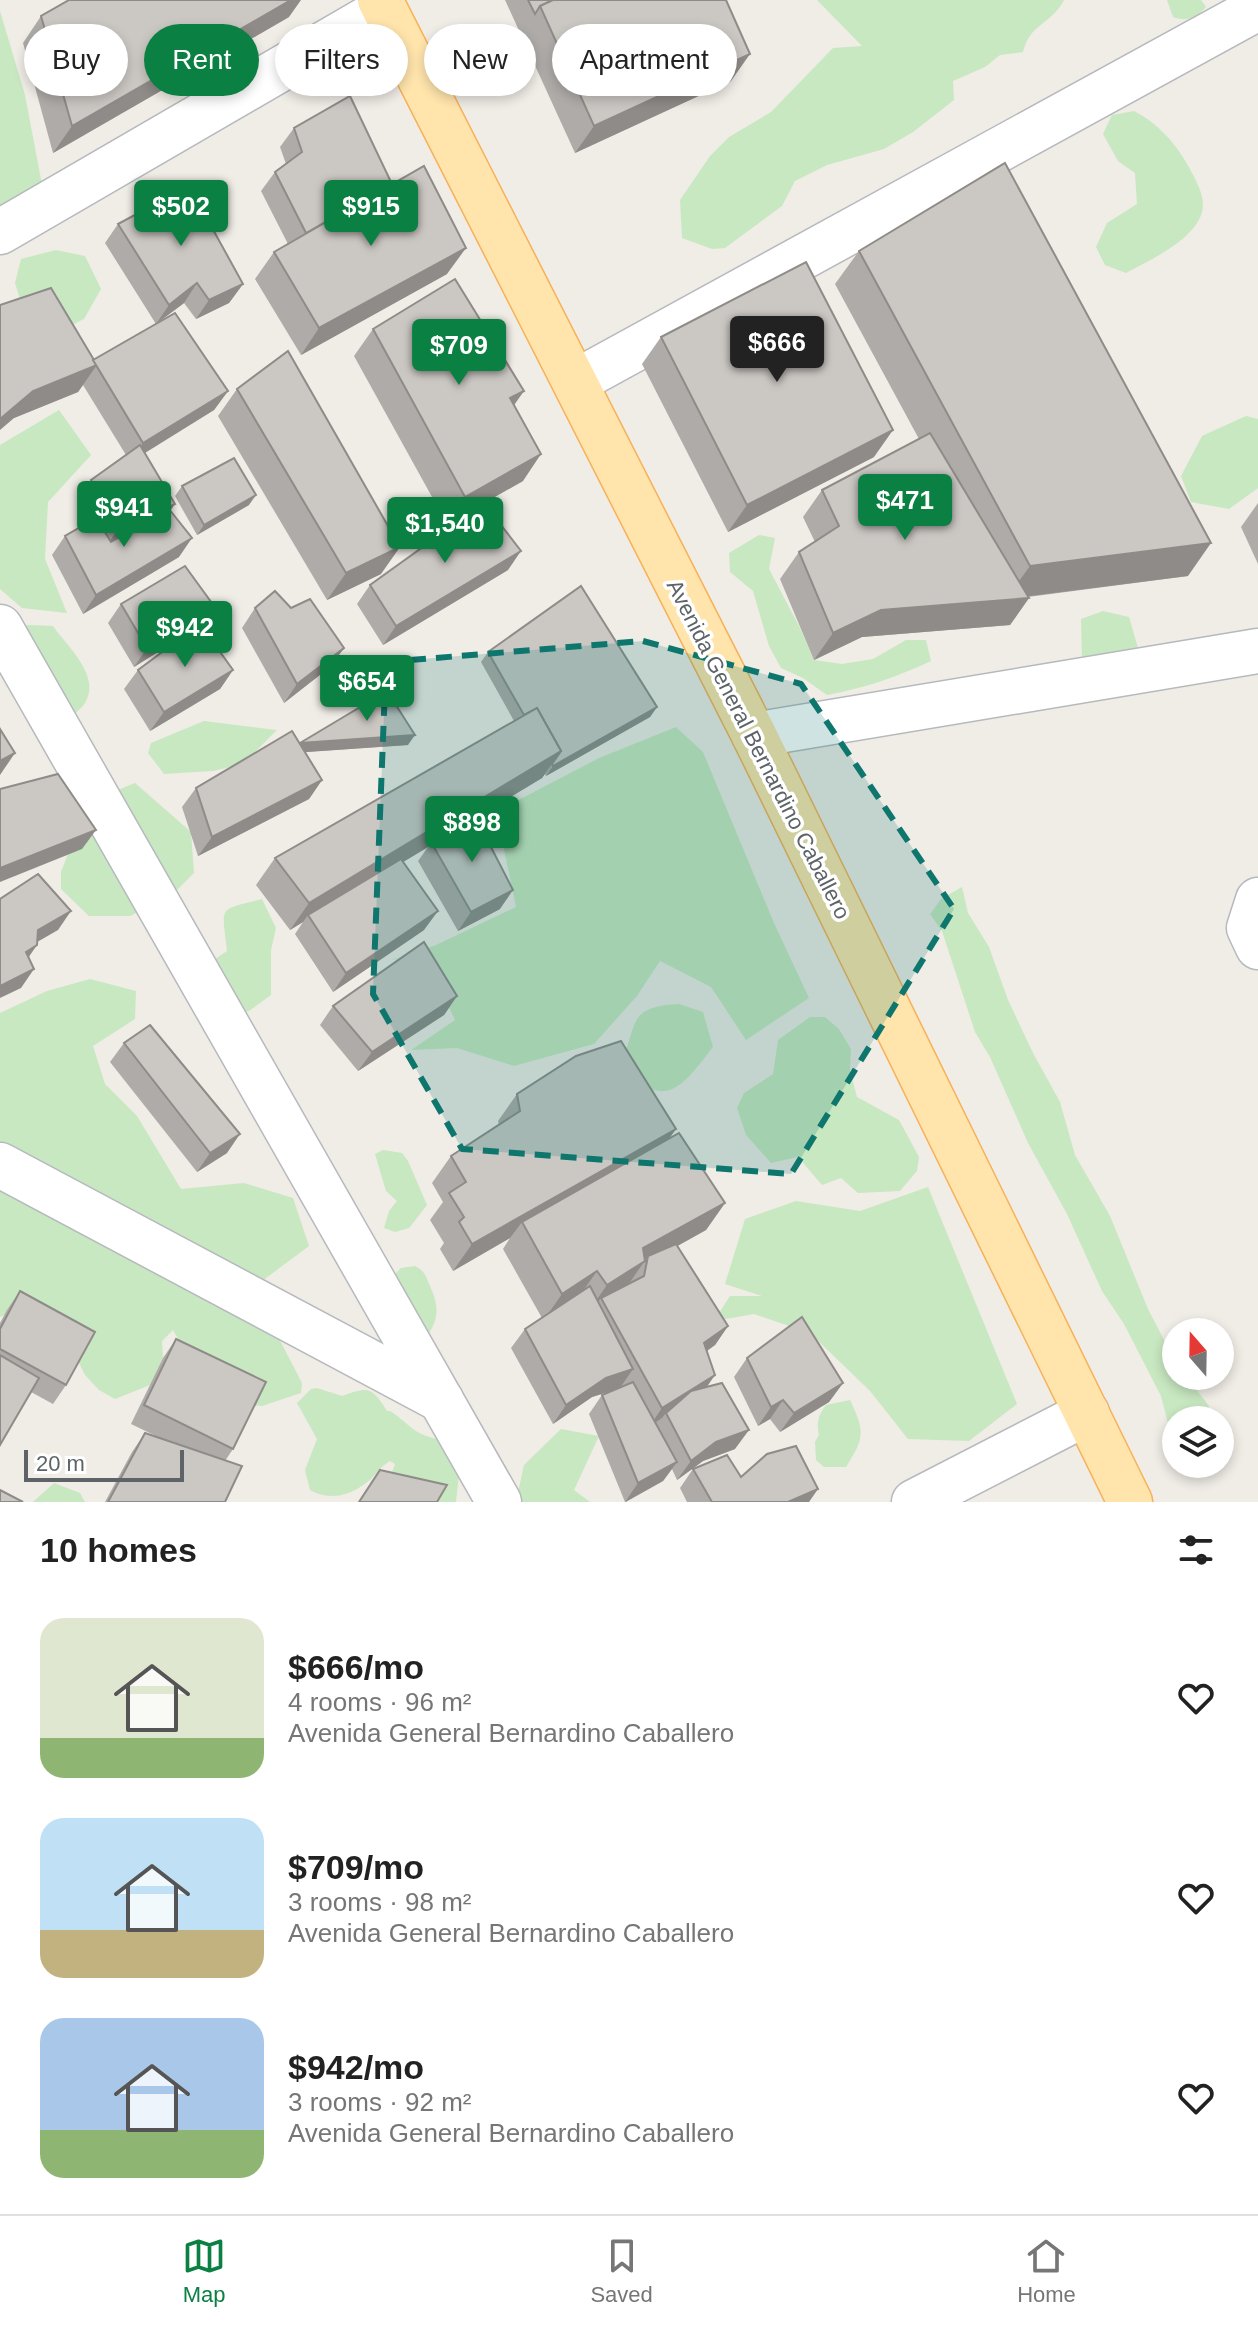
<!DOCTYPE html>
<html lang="en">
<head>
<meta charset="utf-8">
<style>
  body { margin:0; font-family:Arial,sans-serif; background:#f2f2f2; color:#222; height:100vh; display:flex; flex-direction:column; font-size:30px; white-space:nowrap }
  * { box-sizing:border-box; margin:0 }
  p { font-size:26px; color:#767676 }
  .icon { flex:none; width:44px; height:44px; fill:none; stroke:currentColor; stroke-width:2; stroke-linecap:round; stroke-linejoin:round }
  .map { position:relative; height:1502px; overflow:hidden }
  .drawer { display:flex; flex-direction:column; background:#fff; flex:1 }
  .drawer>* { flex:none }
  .hud { position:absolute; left:24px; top:24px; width:800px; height:72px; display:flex; gap:16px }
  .needle { width:52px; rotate:340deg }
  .controls { position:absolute; left:1162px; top:1318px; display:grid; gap:16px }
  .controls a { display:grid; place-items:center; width:72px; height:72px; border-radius:50%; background:#fff; box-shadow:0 4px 12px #0003; font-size:40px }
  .scale { position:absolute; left:24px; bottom:20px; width:160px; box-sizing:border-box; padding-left:8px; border:4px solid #5d6367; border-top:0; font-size:22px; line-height:28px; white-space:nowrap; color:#5d6367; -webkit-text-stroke:6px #fff; paint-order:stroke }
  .price { position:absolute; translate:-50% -68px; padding:0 18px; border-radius:8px; background:#0b8043; color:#fff; font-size:26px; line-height:52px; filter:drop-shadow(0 2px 4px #0008) }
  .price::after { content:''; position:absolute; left:50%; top:48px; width:24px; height:18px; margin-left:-12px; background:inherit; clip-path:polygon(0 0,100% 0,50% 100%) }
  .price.active { background:#222; color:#fff }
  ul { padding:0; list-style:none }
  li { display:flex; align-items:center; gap:24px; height:200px; padding:0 40px }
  li span { display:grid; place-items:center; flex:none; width:224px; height:160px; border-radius:24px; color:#555 }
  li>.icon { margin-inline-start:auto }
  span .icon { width:96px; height:96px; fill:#fffc; stroke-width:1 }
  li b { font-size:34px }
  h2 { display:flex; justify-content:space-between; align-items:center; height:96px; padding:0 40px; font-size:34px }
  .chip { padding:0 28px; border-radius:36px; background:#fff; box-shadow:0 4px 12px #0003; font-size:28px; line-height:72px }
  .chip.active { background:#0b8043; color:#fff }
  .tabs { display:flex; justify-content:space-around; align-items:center; height:112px; border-top:2px solid #e0e0e0; background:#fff; font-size:22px; color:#767676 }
  .tabs a { display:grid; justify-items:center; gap:4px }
  .tabs .active { color:#0b8043 }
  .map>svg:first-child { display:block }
  .green { fill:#c8e8c1 }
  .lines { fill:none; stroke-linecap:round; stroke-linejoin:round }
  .minor-casing { stroke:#b6b9bd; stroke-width:47 }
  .major-casing { stroke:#f7b158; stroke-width:47 }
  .minor { stroke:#fff; stroke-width:44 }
  .major { stroke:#ffe4ac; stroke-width:44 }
  .wall { fill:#afaba8 }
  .shaded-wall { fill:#8e8b88 }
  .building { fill:#cbc7c3; stroke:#8e8b88; stroke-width:2 }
  .marked { fill:#0f766e; fill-opacity:0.2; stroke:#0f766e; stroke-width:6; stroke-dasharray:16 10; stroke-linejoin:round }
  .labels { text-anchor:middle; stroke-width:7; stroke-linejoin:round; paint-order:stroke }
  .street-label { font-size:22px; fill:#5d6367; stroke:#fff }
</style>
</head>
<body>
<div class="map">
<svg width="1258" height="1502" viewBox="0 0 1258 1502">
  <rect width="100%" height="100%" fill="#f0ece6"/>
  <g class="green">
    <path d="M817 0H1064C1051 25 1030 23 1023 52L1000 55 985 67 953 81 954 100 913 132 884 149 827 165 795 181 782 206 725 248 712 249 682 238 680 200 710 156 729 137 771 112 833 48 862 46Z"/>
    <path d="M1167 0H1201L1206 7C1196 18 1187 22 1173 17Z"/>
    <path d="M0 11 25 95 43 190 0 208Z"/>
    <path d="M1134 111C1157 123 1174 141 1187 164 1193 175 1203 191 1203 205 1202 237 1150 260 1126 273L1105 265 1096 247 1107 223 1137 204 1135 173 1118 161 1103 134 1112 115Z"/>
    <path d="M56 250 85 256 101 289 84 319 62 330 23 309 15 283 21 259Z"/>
    <path d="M59 410 91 455 48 502 45 559 67 613 22 608 0 589V445Z"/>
    <path d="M1246 416 1258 419V488L1229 509 1191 502 1181 476 1202 436Z"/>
    <path d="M759 535 775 538 769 569 800 628 814 660 842 664 873 659 906 640H926L931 661C897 677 864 688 827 695L803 678 781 668 769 646 753 591 730 572 729 553Z"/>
    <path d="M1103 611 1129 617 1138 648 1130 658 1082 659 1081 619Z"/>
    <path d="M28 625 53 626C66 645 102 676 85 703 81 709 73 715 67 721L17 627Z"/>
    <path d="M204 721 277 730 243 764 213 771 164 774 148 753 151 743Z"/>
    <path d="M676 727 703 752 774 923 809 998 746 1040 711 987 660 961 637 996 594 1044 514 1066 457 1048 411 1050 455 1020 425 957 392 960 436 945 516 907 502 840 505 807 599 758Z"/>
    <path d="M135 783 191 832 194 873 171 896 130 916H89L61 889V872L88 802Z"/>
    <path d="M962 887 968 913 989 947 1008 1000 1033 1053 1060 1102 1075 1155 1110 1216 1148 1309 1176 1363V1376H1186L1209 1406 1203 1420H1176V1430L1169 1427 1161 1396 1124 1324 1102 1291 1067 1214 1028 1143 990 1057 975 1032 942 931 930 914 941 899Z"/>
    <path d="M262 899 276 928 271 950V995L249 1011 237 1014 212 961 227 951C222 904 217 911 262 899Z"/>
    <path d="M90 979 136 991 135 1019 93 1046 105 1084 137 1116 181 1189 244 1183 293 1198 309 1246 262 1281C196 1250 136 1208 70 1177 47 1167 22 1165 0 1152V1013L47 991Z"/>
    <path d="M679 1004 703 1012 713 1047C679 1091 665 1111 618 1065 640 1031 622 1006 679 1004Z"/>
    <path d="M810 1017H825L839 1029 851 1049 850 1070 857 1097 899 1120 919 1157 917 1171 900 1191 858 1193 841 1178 822 1185 798 1157 771 1163 746 1135 737 1108 744 1093 773 1074 778 1040Z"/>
    <path d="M383 1150 402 1153 408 1161 427 1205 409 1228 395 1232 384 1228 389 1211 397 1201 386 1191 375 1154Z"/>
    <path d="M0 1181 197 1281 240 1319 273 1327 302 1383 301 1393 262 1406 250 1405 199 1376 173 1330 162 1341 163 1358 150 1385 115 1399 99 1390 85 1375 74 1353 5 1315 0 1317Z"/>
    <path d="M928 1187 1017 1404 969 1441 908 1439 870 1391 810 1333 754 1314 714 1321 730 1296H762L725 1284 745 1219 796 1201 860 1211Z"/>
    <path d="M415 1266C425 1271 426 1277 430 1286 440 1308 439 1322 423 1341L433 1340 439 1360 441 1400 387 1282 401 1268Z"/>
    <path d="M317 1388 342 1396C369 1386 372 1387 387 1411H390C400 1417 407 1425 416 1431 427 1438 442 1440 454 1442L460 1464 456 1502H393L388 1484 395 1464 390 1461C379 1467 375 1477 366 1483 349 1496 329 1501 310 1490L305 1470 317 1439 297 1403 311 1389Z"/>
    <path d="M850 1400C865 1432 865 1437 846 1467H824L816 1460 815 1442 819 1435C816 1422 819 1414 826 1405Z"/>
    <path d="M561 1429 599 1436 574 1490 590 1502H516L524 1465Z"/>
    <path d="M54 1483 80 1493 85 1502H33Z"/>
  </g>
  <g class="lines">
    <g class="minor-casing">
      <g id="minor">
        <path d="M0 232 384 9"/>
        <path d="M575 382 1258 8"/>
        <path d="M0 627 499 1502"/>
        <path d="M754 735 1258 651"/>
        <path d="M1258 900 1249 928 1258 947"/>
        <path d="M0 1165 441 1400"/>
        <path d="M914 1502 1087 1413"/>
      </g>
    </g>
    <g class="major-casing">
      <path id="major" d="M380 0 754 735 1130 1502"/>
    </g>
    <use href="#minor" class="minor"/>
    <use href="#major" class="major"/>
  </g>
  <g class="wall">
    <path d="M505 0H726L731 81 575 153Z"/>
    <path d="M41 16 289 17 53 153 23 43Z"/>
    <path d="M294 128 392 184 447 274 301 355 255 279 274 252 288 244 261 191 275 172 286 164 280 147Z"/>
    <path d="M118 224 243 284 229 303 196 319 184 303 156 324 105 243Z"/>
    <path d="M859 251 1188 576 1028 597 1029 598 1010 625 862 637 814 660 780 579 799 552 815 542 803 517 822 490 919 439 835 284Z"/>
    <path d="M0 305 93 360 228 391 214 410 145 453 175 504 170 511 179 557 83 614 52 555 65 536 89 522 77 499 91 480 126 455 83 385 78 392 14 418Z"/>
    <path d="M373 329 514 405 523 481 484 503 508 570 383 645 357 604 370 585 483 503 447 524 354 356Z"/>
    <path d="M661 337 874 457 728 532 642 364Z"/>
    <path d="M237 389 381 574 327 600 218 416Z"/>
    <path d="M182 486 249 505 197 535 175 496Z"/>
    <path d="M1258 503V564L1241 527Z"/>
    <path d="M121 604 214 606 201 625 233 670 220 689 150 731 124 689 138 670 190 632 134 667 108 623Z"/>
    <path d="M255 608H291L344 648 330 667 284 703 242 628Z"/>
    <path d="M488 652 657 707 650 717 546 776 545 774 542 778 476 818 500 909 458 931 418 861 428 847 403 862 424 930 333 992 295 934 303 922 290 930 256 885 275 858 514 721 481 662Z"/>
    <path d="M299 743 408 745 304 752 322 780 309 799 198 856 182 807 196 788Z"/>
    <path d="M457 996 444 1015 358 1071 320 1025 333 1006Z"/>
    <path d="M124 1043 227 1153 197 1172 110 1062Z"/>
    <path d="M517 1094 670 1138 725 1203 706 1230 677 1246 728 1326 715 1345 707 1351V1387L735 1449 703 1461 677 1480 672 1469 663 1481 626 1502H625L589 1414 602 1395 608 1392 592 1397 553 1424 511 1348 525 1329 542 1318 503 1249 510 1238 453 1271 440 1249 444 1243 430 1220 443 1202 432 1183 451 1156 499 1125 498 1121Z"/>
    <path d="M20 1291 66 1385 53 1404 31 1392 0 1445V1323L7 1310Z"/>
    <path d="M176 1339 233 1449 225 1461V1502H105L132 1452 145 1433 156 1436 131 1424 163 1358Z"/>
    <path d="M747 1358 843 1383 829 1402 780 1432 770 1419 758 1426 734 1377Z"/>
    <path d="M693 1469 741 1477 809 1502H687L680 1488Z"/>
  </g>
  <g class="shaded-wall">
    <path d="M291 0H301L289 17 53 153 72 126Z"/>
    <path d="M750 54 731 81 575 153 594 126Z"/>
    <path d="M466 248 447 274 301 355 319 328Z"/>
    <path d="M197 283 184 303 156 324 169 305Z"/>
    <path d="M243 284 229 303 196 319 209 300Z"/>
    <path d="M97 365 78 392 14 418 0 430V419L33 391Z"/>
    <path d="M228 391 214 410 130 462 143 443Z"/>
    <path d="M524 391 505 418 510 398Z"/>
    <path d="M893 430 874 457 728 532 747 505Z"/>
    <path d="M541 454 523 481 447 524 465 497Z"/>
    <path d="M256 495 249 505 197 535 204 525Z"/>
    <path d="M175 504 161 523 103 550 117 531Z"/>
    <path d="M192 538 179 557 83 614 96 595Z"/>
    <path d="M1211 543 1188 576 1006 599 1030 566Z"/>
    <path d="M400 547 381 574 327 600 346 573Z"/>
    <path d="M521 551 508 570 383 645 396 626Z"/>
    <path d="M1029 598 1010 625 862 637 814 660 833 633 881 610Z"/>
    <path d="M214 606 201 625 134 667 147 648Z"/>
    <path d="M344 648 330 667 284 703 297 684Z"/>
    <path d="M233 670 220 689 150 731 164 712Z"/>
    <path d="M657 707 650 717 546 776 553 766Z"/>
    <path d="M415 735 408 745 293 753 300 743Z"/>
    <path d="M561 751 542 778 432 844 431 842 428 847 310 918 308 915 303 922 290 930 309 903Z"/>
    <path d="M15 753 0 775V761Z"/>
    <path d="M322 780 309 799 198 856 212 837Z"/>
    <path d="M96 830 82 849 0 882V868Z"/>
    <path d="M513 890 500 909 458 931 471 912Z"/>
    <path d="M71 911 58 930 25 949 38 930Z"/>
    <path d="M438 911 424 930 333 992 346 973Z"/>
    <path d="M37 945 24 964 26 952Z"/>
    <path d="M34 969 21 988 0 998V986Z"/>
    <path d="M457 996 444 1015 358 1071 372 1052Z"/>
    <path d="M676 1129 657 1156 522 1222 510 1238 453 1271 472 1244Z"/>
    <path d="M240 1134 227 1153 197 1172 210 1153Z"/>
    <path d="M725 1203 706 1230 647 1263 648 1256 626 1288 601 1298 594 1308 588 1312 607 1285 643 1248Z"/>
    <path d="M597 1271 578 1298 543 1321 562 1294Z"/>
    <path d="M728 1326 715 1345 691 1362 704 1343Z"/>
    <path d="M633 1369 620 1388 592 1397 553 1424 566 1405 606 1378Z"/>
    <path d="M715 1375 702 1394 666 1413 662 1418 649 1427 662 1408Z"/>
    <path d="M843 1383 829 1402 780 1432 794 1413Z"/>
    <path d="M783 1400 770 1419 758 1426 771 1407Z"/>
    <path d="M749 1430 735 1449 703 1461 677 1480 691 1461 716 1442Z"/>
    <path d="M677 1462 663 1481 625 1502 638 1483Z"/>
    <path d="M818 1489 809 1502H788Z"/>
  </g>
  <g class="building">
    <path d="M69 0H291L72 126 41 16Z"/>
    <path d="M528 0H553L540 6 535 14Z"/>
    <path d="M553 0H726L750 54 594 126 540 6Z"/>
    <path d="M350 96 392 184 306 233 275 172 302 152 294 128Z"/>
    <path d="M1005 163 1211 543 1030 566 859 251Z"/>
    <path d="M424 166 466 248 319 328 274 252Z"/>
    <path d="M189 186 243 284 209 300 197 283 169 305 118 224Z"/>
    <path d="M806 262 893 430 747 505 661 337Z"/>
    <path d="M455 279 524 391 510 398 541 454 465 497 373 329Z"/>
    <path d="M51 288 97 365 33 391 0 419V305Z"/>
    <path d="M175 313 228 391 143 443 93 360Z"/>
    <path d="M288 351 400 547 346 573 237 389Z"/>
    <path d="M930 433 1029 598 881 610 833 633 799 552 839 526 822 490Z"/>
    <path d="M140 445 175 504 117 531 91 480Z"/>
    <path d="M234 458 256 495 204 525 182 486Z"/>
    <path d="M484 503 521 551 396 626 370 585Z"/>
    <path d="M169 509 192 538 96 595 65 536 96 518 111 542Z"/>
    <path d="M185 566 214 606 147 648 121 604Z"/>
    <path d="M581 586 657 707 553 766 552 764 561 751 537 708 524 715 488 652Z"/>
    <path d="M275 591 291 608 310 599 344 648 297 684 255 608Z"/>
    <path d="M200 624 233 670 164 712 138 670Z"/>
    <path d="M387 691 415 735 300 743Z"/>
    <path d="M537 708 561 751 309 903 275 858Z"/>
    <path d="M0 729 15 753 0 761Z"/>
    <path d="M292 731 322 780 212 837 196 788Z"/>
    <path d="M58 774 96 830 0 868V789Z"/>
    <path d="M474 814 513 890 471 912 431 842Z"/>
    <path d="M401 859 438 911 346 973 308 915Z"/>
    <path d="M38 874 71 911 38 930 37 945 26 952 34 969 0 986V899Z"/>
    <path d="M424 942 457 996 372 1052 333 1006Z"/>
    <path d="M150 1025 240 1134 210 1153 124 1043Z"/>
    <path d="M621 1041 676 1129 472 1244 459 1222 464 1217 449 1193 466 1182 451 1156 520 1111 517 1094 576 1056Z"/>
    <path d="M679 1133 725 1203 643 1248 645 1261 607 1285 597 1271 562 1294 522 1222Z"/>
    <path d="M676 1244 728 1326 704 1343 715 1375 662 1408 601 1298 644 1276 648 1256Z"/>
    <path d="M590 1286 633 1369 606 1378 566 1405 525 1329Z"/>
    <path d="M20 1291 95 1332 66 1385 0 1349V1329Z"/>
    <path d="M802 1317 843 1383 794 1413 783 1400 771 1407 747 1358Z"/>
    <path d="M176 1339 266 1382 233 1449 144 1405Z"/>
    <path d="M0 1355 39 1378 0 1445Z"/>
    <path d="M633 1382 677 1462 638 1483 602 1395Z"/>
    <path d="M722 1383 749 1430 716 1442 691 1461 666 1413 691 1391Z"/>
    <path d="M145 1433 242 1466 225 1502H108Z"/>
    <path d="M796 1446 818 1489 788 1502H712L693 1469 727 1455 741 1477 767 1454Z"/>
    <path d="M380 1470 447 1485 437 1502H359Z"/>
    <path d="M0 1490 23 1502H0Z"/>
  </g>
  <path class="marked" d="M643 641 801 684 954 909 791 1174 462 1149 373 994 386 662Z"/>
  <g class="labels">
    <g class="street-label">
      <text transform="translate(759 749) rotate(63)" y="8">Avenida General Bernardino Caballero</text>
    </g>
  </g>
</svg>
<div class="controls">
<a><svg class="needle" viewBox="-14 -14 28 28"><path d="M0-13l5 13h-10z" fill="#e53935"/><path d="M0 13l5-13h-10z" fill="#767676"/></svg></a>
<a><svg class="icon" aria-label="layers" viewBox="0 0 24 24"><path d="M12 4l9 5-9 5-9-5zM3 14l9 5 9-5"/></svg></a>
</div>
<div class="scale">20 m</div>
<b class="price" style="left:181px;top:248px">$502</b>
<b class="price" style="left:371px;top:248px">$915</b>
<b class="price active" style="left:777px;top:384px">$666</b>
<b class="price" style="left:459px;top:387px">$709</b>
<b class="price" style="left:905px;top:542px">$471</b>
<b class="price" style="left:124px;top:549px">$941</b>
<b class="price" style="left:445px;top:565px">$1,540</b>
<b class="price" style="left:185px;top:669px">$942</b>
<b class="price" style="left:367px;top:723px">$654</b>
<b class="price" style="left:472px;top:864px">$898</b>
<div class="hud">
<a class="chip">Buy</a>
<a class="chip active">Rent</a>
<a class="chip">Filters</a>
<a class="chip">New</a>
<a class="chip">Apartment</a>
</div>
</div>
<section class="drawer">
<h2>10 homes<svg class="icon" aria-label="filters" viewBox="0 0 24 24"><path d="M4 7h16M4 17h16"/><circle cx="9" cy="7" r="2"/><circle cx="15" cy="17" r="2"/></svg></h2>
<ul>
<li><span style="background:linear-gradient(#dfe7d0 75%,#8fb573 0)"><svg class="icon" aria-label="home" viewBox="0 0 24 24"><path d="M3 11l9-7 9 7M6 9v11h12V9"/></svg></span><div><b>$666/mo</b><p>4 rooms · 96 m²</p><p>Avenida General Bernardino Caballero</p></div><svg class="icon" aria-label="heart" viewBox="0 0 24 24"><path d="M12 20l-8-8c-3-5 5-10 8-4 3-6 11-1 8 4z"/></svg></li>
<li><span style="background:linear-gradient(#bfe0f5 70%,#c2b280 0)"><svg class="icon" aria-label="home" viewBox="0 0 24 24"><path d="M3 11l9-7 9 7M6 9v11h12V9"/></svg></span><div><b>$709/mo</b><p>3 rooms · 98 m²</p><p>Avenida General Bernardino Caballero</p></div><svg class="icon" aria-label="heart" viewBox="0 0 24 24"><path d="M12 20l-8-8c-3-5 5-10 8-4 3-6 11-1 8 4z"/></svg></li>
<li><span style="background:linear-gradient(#a9c7e8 70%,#8fb573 0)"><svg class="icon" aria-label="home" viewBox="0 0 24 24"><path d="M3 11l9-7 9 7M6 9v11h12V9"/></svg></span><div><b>$942/mo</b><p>3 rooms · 92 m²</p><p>Avenida General Bernardino Caballero</p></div><svg class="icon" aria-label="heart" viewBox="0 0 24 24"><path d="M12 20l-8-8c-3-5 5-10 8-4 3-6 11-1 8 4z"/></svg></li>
</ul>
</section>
<nav class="tabs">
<a class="active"><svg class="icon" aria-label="map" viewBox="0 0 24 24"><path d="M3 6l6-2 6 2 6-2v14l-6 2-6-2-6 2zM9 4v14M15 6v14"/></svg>Map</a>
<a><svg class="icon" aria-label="saved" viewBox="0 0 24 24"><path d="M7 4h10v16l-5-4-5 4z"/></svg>Saved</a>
<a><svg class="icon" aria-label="home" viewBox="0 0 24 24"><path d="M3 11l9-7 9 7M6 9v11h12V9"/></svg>Home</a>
</nav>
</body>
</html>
